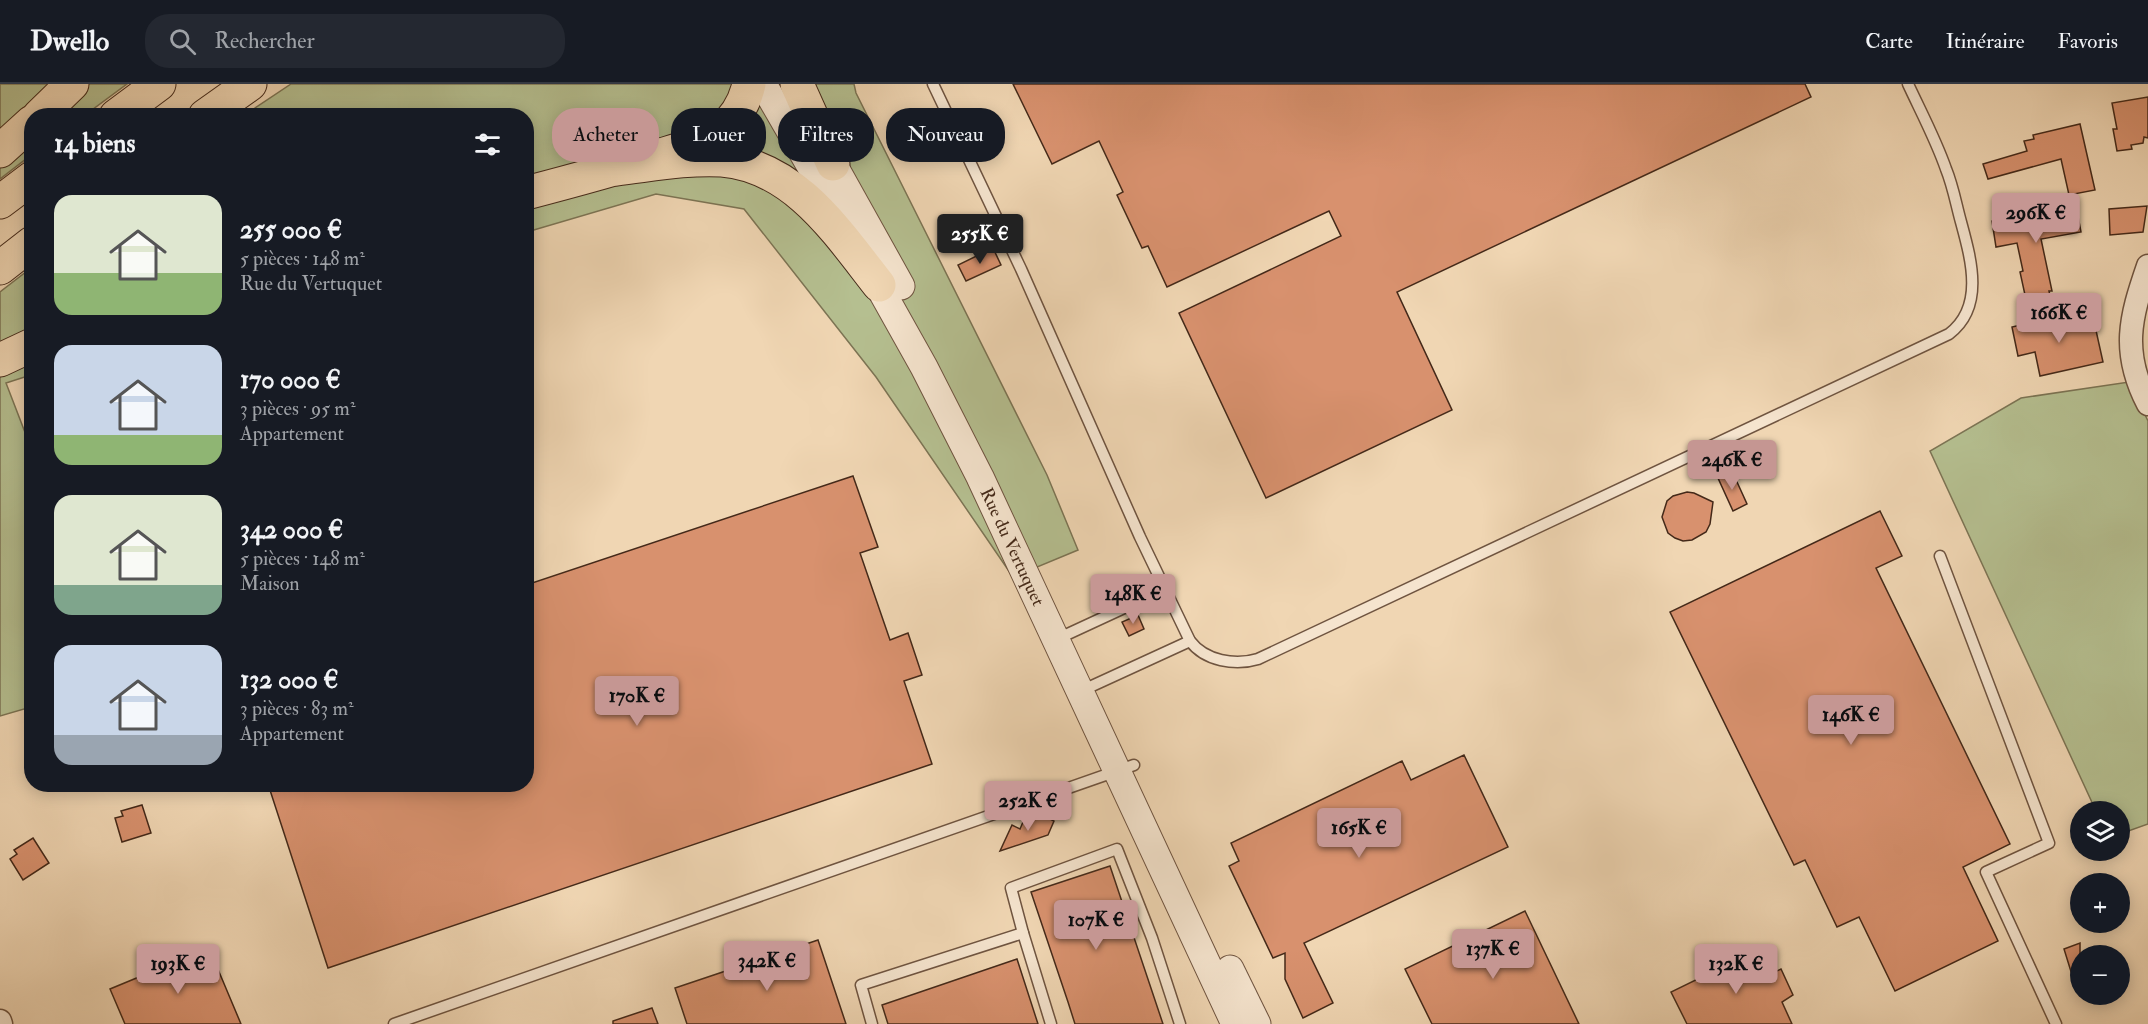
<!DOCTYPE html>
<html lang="fr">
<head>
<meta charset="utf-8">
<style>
  body { margin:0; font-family:"IM FELL Double Pica",serif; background:#242831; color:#f1f3f6; height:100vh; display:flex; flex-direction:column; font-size:22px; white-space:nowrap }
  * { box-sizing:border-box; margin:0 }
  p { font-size:20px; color:#9ea1a6 }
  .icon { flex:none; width:33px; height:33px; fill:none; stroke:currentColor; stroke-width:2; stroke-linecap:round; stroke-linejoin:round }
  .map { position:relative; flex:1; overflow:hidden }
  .panel { position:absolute; left:24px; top:24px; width:510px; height:684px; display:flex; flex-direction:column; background:#171b24; border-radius:24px; box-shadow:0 3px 15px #0003 }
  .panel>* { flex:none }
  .banner { position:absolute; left:552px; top:24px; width:570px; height:54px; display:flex; gap:12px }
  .buttons { position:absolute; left:2070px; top:717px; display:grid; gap:12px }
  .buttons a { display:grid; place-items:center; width:60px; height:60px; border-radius:50%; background:#171b24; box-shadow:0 3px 15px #0003; font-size:30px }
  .price { position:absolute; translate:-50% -51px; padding:0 14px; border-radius:6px; background:#c59692; color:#111; font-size:20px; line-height:39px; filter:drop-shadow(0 2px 3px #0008) }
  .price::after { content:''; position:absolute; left:50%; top:36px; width:18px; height:14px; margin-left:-9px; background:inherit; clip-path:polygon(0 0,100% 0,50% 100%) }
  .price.active { background:#222; color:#fff }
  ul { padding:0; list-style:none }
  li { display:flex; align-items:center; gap:18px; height:150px; padding:0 30px }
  li span { display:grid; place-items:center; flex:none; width:168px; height:120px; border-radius:18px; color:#555 }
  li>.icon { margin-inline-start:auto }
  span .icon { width:72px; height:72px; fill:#fffc; stroke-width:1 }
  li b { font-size:26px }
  h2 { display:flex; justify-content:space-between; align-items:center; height:72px; padding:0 30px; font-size:26px }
  .pill { padding:0 21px; border-radius:24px; background:#171b24; box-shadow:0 3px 15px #0003; font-size:21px; line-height:54px }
  .pill.active { background:#c59692; color:#111 }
  header { display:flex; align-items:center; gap:36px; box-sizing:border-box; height:84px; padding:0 30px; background:#171b24; border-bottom:2px solid #363941 }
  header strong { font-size:28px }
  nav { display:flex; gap:33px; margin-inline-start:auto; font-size:21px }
  .search { width:420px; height:54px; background:#242831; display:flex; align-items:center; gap:15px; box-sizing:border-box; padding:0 21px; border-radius:24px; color:#9ea1a6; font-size:22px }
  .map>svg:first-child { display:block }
  .green { fill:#b5bf90; stroke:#7c7454; stroke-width:1.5 }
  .building { fill:#d8916e; stroke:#442919; stroke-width:1.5 }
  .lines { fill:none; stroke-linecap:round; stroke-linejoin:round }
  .service-casing { stroke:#6f5440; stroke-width:13 }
  .minor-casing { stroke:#6f5440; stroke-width:25 }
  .tertiary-casing { stroke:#6f5440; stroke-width:29 }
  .motorway-casing { stroke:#442919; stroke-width:35 }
  .service { stroke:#f5e4ce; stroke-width:10 }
  .minor { stroke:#f5e4ce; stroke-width:22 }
  .tertiary { stroke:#f5e4ce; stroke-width:27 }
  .motorway { stroke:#f0d6b3; stroke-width:33 }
  .labels { text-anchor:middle; stroke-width:4.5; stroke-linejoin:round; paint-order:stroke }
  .street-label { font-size:18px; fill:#442919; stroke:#f5e4ce }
</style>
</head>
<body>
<header>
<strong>Dwello</strong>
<div class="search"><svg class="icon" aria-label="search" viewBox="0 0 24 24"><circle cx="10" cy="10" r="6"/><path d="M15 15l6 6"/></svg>Rechercher</div>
<nav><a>Carte</a><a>Itinéraire</a><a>Favoris</a></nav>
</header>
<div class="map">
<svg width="2148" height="940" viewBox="0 0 2148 940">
  <rect width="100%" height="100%" fill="#f0d6b3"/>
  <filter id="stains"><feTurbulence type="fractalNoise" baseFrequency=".00333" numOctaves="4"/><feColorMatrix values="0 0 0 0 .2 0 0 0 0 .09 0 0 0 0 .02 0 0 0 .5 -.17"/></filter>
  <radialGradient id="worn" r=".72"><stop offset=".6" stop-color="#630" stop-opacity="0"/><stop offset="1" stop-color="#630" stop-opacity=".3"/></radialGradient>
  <g class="green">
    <path d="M0 0H127L85 31 32 32 31 71 0 95Z"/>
    <path d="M291 0H854L856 9 1047 391 1078 466 1013 493 876 293 744 125 656 110 527 148 526 32H243Z"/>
    <path d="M31 184V291L6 299 31 364V623L0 632V208Z"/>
    <path d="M2129 298 2148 337V740L2120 750V728L2096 727 1930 367 2021 314Z"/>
  </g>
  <g class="building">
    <path d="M1013 0H1805L1811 13 1397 208 1452 326 1266 414 1179 229 1341 152 1329 127 1167 203 1148 162 1142 164 1117 111 1123 108 1099 57 1052 80Z"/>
    <path d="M2148 13V54L2144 53 2143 59 2131 61 2132 65 2117 67 2113 45H2117L2112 19Z"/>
    <path d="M2080 40 2095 106 2069 111 2061 75 1988 95 1983 80 2027 67 2024 57 2034 55 2033 51Z"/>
    <path d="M2076 122 2081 148 2041 155 2052 207H2049L2052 220 2025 211 2020 188 2023 187 2017 159 1996 163 1992 137Z"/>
    <path d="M2147 122 2143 148 2110 151 2109 125Z"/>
    <path d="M993 164 1001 181 966 197 958 181Z"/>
    <path d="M2055 233 2057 241 2093 233 2103 278 2040 292 2035 268 2018 272 2012 243Z"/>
    <path d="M1732 387 1747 420 1733 427 1718 394Z"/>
    <path d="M853 392 878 463 860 469 890 556 908 549 922 591 904 597 932 680 328 884 268 700H526V501Z"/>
    <path d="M1687 408 1694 409 1713 418 1710 440 1706 448 1692 456 1683 457 1675 454 1668 449 1662 433 1667 417 1673 412Z"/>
    <path d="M1880 427 1902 472 1876 484 2010 760 1963 783 1998 857 1895 907 1859 833 1837 843 1805 776 1794 781 1670 528Z"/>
    <path d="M1138 531 1144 545 1129 552 1122 538Z"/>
    <path d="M1464 671 1508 763 1304 859 1333 919 1303 934 1285 895V869L1273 874 1229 782 1239 777 1231 759 1402 677 1411 696Z"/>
    <path d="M142 721 151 749 122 758 115 734 123 732 121 727Z"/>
    <path d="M1044 732 1054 737 1048 751 1000 767 1012 741 1020 745 1023 738Z"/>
    <path d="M33 754 49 779 23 796 10 775 17 770 14 766Z"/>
    <path d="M1110 782 1163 940H1075L1068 918 1031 808Z"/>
    <path d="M1525 827 1579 940H1432L1405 885Z"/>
    <path d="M818 856 846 940H687L675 904Z"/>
    <path d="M2080 859V907H2077L2064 865Z"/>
    <path d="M209 864 241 940H125L110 905Z"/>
    <path d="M1757 866 1769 891 1781 885 1793 911 1782 918 1792 940H1687L1671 908Z"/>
    <path d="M1017 875 1038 940H888L882 921Z"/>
    <path d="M652 924 658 940H613V937Z"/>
  </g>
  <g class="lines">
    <g class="service-casing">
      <g id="service">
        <path d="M933 0 1021 185 1140 453 1190 557C1205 577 1235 582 1258 575L1949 250C1985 223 1971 175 1961 138 1956 120 1953 102 1946 85 1936 56 1921 28 1908 0"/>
        <path d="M1940 472 2049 759 1986 788 2056 940"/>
        <path d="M1057 555 1165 505"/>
        <path d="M1081 607 1190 557"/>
        <path d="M1023 849 1051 940"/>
        <path d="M394 940 1134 681"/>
        <path d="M872 940 861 901 1023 849 1011 804 1117 765 1152 854 1180 940"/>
      </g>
    </g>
    <g class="minor-casing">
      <g id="minor">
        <path d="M2148 182C2130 234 2121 268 2148 320"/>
        <path d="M0 937 1 940"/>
      </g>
    </g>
    <g class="tertiary-casing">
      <g id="tertiary">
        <path d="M763 0 848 147"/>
        <path d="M823 62 901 202"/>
        <path id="s1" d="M868 183 924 283 980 393 1235 940"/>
        <path d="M1230 885 1257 940"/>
      </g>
    </g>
    <g class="motorway-casing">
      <g id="motorway">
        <path d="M797 0 833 80"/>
        <path d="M39 32 72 0"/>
        <path d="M116 32 159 0"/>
        <path d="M205 32 250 0"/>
        <path d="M0 67 32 38"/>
        <path d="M616 85C651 81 686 74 722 76 795 82 838 149 879 201"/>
        <path d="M526 109C572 97 616 85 661 71 681 65 703 59 720 47 735 35 745 18 749 0"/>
        <path d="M0 118 32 94"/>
        <path d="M0 184 32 159"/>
        <path d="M0 276 32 261"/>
      </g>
    </g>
    <use href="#service" class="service"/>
    <use href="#minor" class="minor"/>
    <use href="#tertiary" class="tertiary"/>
    <use href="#motorway" class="motorway"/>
  </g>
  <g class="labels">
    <g class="street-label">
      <text dy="6" stroke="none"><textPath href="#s1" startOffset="315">Rue du Vertuquet</textPath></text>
    </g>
  </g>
  <rect width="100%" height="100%" filter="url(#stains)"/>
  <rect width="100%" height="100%" fill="url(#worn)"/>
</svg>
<div class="buttons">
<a><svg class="icon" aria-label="layers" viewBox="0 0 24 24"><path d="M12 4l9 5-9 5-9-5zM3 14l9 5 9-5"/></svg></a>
<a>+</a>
<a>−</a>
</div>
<b class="price" style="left:2036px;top:160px">296K €</b>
<b class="price active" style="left:980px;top:181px">255K €</b>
<b class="price" style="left:2059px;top:260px">166K €</b>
<b class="price" style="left:1732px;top:407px">246K €</b>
<b class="price" style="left:1133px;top:541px">148K €</b>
<b class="price" style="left:637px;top:643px">170K €</b>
<b class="price" style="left:1851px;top:662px">146K €</b>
<b class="price" style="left:1028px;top:748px">252K €</b>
<b class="price" style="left:1359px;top:775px">165K €</b>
<b class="price" style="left:1096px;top:867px">107K €</b>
<b class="price" style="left:1493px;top:896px">137K €</b>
<b class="price" style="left:767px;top:908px">342K €</b>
<b class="price" style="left:178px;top:911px">193K €</b>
<b class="price" style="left:1736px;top:911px">132K €</b>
<div class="banner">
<a class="pill active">Acheter</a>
<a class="pill">Louer</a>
<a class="pill">Filtres</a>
<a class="pill">Nouveau</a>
</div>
<section class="panel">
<h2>14 biens<svg class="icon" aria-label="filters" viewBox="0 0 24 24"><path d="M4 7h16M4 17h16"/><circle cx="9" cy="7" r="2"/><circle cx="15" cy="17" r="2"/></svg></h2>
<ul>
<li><span style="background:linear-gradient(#dfe7d0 65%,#8fb573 0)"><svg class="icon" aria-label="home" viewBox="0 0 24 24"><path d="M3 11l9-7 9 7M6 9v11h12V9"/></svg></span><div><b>255 000 €</b><p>5 pièces · 148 m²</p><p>Rue du Vertuquet</p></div></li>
<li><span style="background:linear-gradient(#c9d6e8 75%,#8fb573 0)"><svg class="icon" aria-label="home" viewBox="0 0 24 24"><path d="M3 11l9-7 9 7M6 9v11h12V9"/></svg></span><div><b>170 000 €</b><p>3 pièces · 95 m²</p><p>Appartement</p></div></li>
<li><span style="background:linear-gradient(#dfe7d0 75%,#7fa58c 0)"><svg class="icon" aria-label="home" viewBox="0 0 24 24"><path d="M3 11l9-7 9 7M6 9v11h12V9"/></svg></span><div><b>342 000 €</b><p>5 pièces · 148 m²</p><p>Maison</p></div></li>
<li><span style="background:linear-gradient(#c9d6e8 75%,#9aa5b1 0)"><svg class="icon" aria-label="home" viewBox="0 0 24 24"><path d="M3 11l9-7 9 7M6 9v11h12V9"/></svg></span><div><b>132 000 €</b><p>3 pièces · 83 m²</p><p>Appartement</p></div></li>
</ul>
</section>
</div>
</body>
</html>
